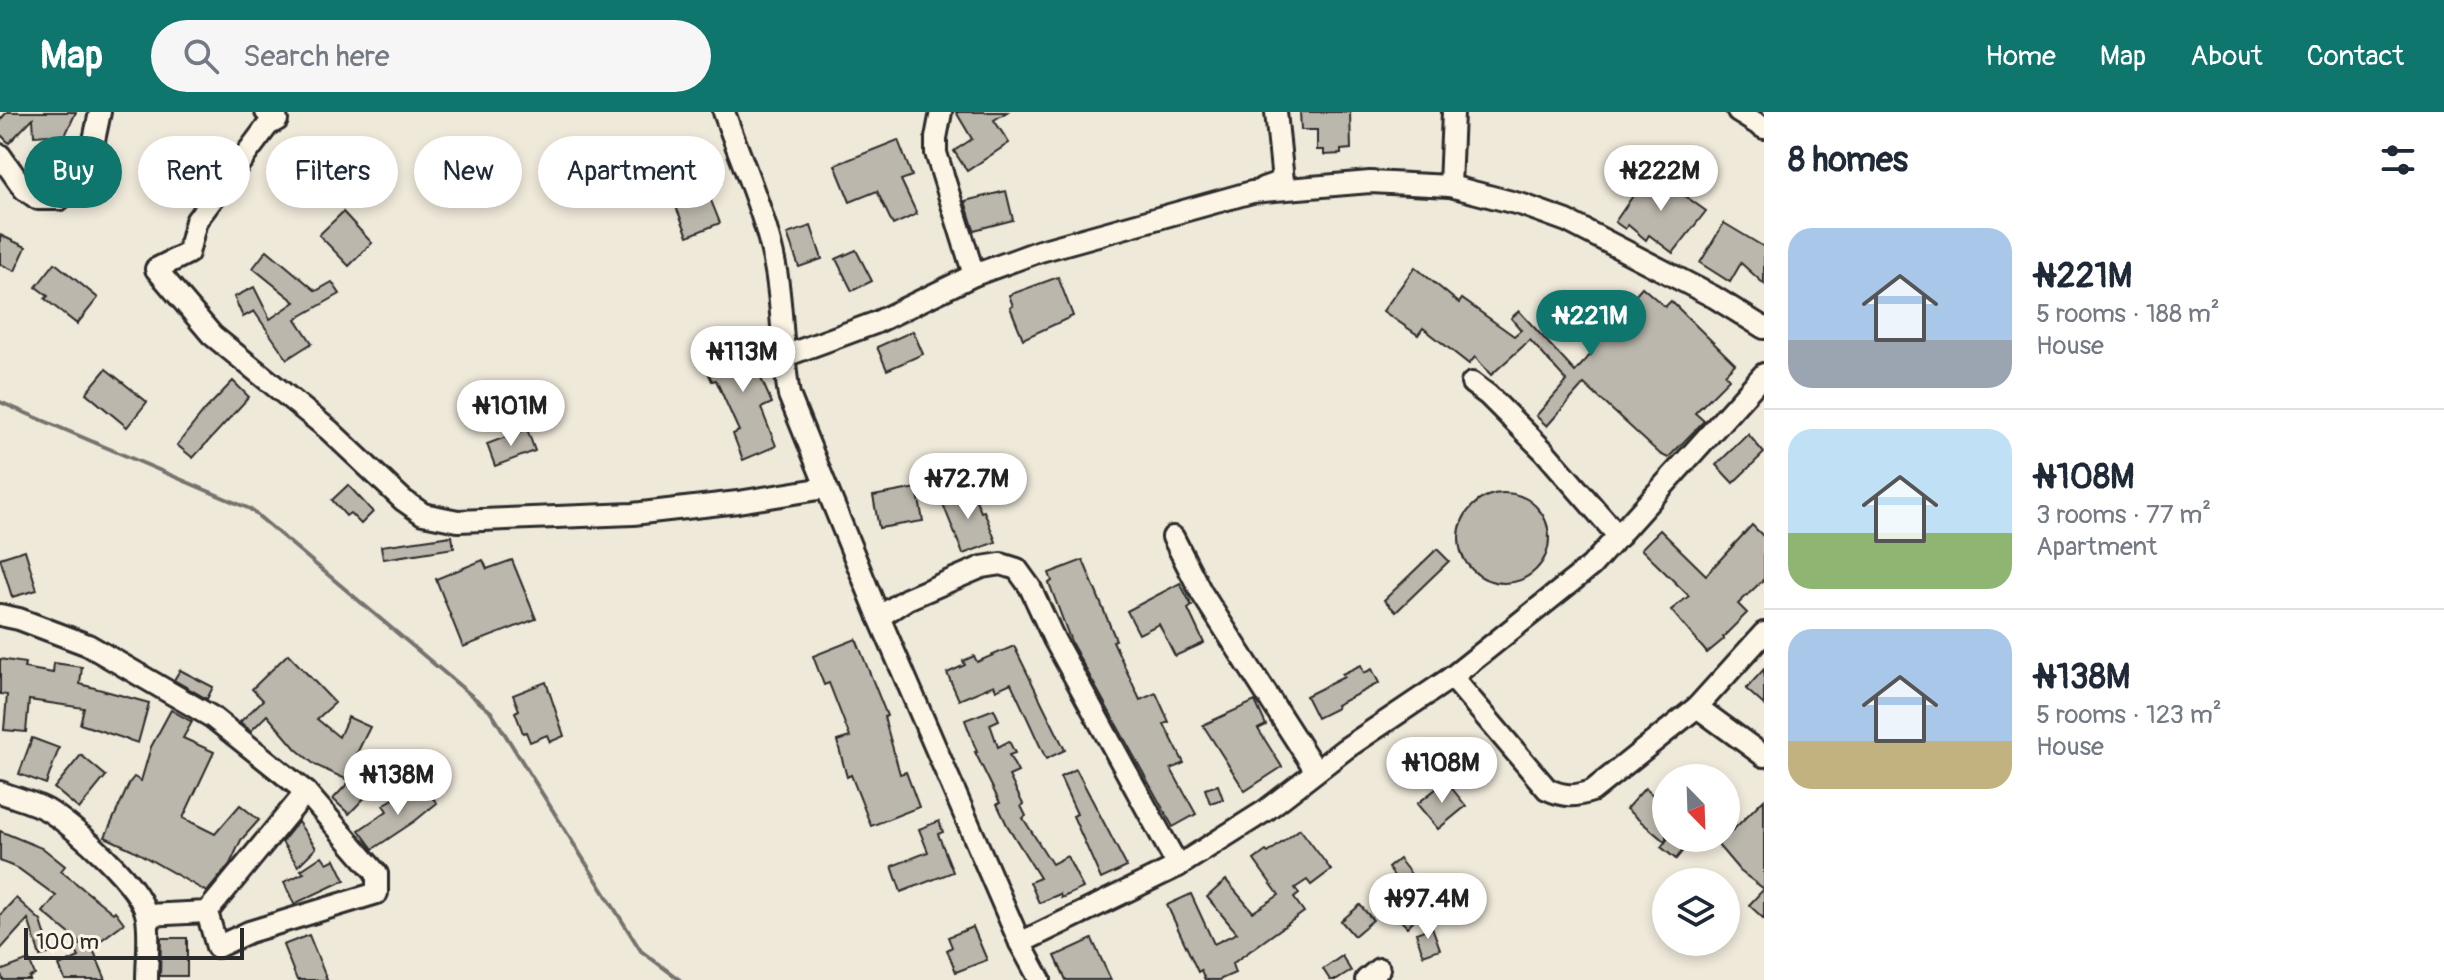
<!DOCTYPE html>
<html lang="en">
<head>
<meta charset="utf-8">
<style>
  body { margin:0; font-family:Pangolin,sans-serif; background:#f6f6f7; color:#1f2937; height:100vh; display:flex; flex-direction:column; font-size:30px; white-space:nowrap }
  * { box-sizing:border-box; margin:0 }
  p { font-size:26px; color:#747a83 }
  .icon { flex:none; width:44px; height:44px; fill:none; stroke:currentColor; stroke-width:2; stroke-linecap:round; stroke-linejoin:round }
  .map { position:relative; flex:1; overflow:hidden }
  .sheet { display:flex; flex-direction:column; background:#fff; width:680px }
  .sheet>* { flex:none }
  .top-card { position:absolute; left:24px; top:24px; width:760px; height:72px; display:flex; gap:16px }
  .needle { width:52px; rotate:157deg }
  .fabs { position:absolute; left:1652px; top:652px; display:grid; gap:16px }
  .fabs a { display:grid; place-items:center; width:88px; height:88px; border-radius:50%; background:#fff; box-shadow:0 4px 12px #0003; font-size:40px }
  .scale { position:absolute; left:24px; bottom:20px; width:220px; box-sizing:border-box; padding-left:8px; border:4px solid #2b2b2b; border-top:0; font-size:22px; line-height:28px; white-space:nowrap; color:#2b2b2b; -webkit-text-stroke:6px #fcf5e5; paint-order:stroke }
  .price { position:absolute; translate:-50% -68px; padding:0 18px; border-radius:28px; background:#fff; color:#222; font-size:26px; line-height:52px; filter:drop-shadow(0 2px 4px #0008) }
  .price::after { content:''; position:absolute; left:50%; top:48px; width:24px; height:18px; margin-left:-12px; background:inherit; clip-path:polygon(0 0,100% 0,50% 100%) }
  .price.current { background:#0f766e; color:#fff }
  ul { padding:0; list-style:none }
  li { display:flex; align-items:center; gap:24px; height:200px; padding:0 24px }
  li+li { border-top:2px solid #e0e1e3 }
  li span { display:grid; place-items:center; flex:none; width:224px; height:160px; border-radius:24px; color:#555 }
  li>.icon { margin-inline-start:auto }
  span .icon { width:96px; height:96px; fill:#fffc; stroke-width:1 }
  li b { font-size:34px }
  h2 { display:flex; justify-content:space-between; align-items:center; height:96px; padding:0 24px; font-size:34px }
  .pill { padding:0 28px; border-radius:36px; background:#fff; box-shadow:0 4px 12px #0003; font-size:28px; line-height:72px }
  .pill.current { background:#0f766e; color:#fff }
  header { display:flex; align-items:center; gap:48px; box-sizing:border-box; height:112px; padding:0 40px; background:#0f766e; color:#fff }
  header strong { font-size:38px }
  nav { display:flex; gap:44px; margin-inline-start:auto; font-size:28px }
  .search { width:560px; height:72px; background:#f6f6f7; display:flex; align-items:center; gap:20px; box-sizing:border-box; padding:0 28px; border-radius:44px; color:#747a83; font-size:30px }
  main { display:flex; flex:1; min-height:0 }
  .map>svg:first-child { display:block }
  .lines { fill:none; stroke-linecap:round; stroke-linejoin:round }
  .stream { stroke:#75736d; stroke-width:4 }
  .building { fill:#bcb7ac; stroke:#2b2b2b; stroke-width:2 }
  .minor-casing { stroke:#2b2b2b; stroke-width:26 }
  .minor { stroke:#fcf5e5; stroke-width:20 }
</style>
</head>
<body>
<header>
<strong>Map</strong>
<div class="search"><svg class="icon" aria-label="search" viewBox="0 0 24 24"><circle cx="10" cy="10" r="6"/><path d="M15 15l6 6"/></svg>Search here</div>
<nav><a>Home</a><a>Map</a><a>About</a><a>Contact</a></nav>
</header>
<main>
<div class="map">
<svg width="1764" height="868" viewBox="0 0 1764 868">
  <rect width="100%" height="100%" fill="#efe9da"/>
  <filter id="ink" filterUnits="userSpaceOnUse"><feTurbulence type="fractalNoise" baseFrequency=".0125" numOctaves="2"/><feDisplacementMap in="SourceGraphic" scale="16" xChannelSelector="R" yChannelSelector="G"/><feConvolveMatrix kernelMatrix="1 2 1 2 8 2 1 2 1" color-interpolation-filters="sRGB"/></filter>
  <g filter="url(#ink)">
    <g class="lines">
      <path class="stream" d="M0 290 250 397 491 600 641 839 680 868"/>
    </g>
    <g class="building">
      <path d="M7 0H76L63 28 75 33 54 73 30 62 48 23 34 24 33 6 9 31 0 22V8Z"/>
      <path d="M956 0H1007L994 8 1009 31 967 59 954 39 972 27Z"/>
      <path d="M1300 0H1350L1351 37 1341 38V42L1324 43V38H1317V18H1301Z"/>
      <path d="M898 28 912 64 901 68 917 102 893 113 877 79 850 90 835 53Z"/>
      <path d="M1650 59 1706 99 1673 141 1649 123 1646 128 1628 113 1625 117 1615 110Z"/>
      <path d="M706 76 720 111 688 124 674 90Z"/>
      <path d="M1006 79 1013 108 974 118 965 89Z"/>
      <path d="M343 100 372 131 349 154 319 123Z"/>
      <path d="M1724 111 1764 135V172L1741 151 1730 170 1700 151Z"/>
      <path d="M811 114 822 147 799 155 787 122Z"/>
      <path d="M0 123 26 135 15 159 0 152Z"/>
      <path d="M267 138 316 179 332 170 340 182 296 207 312 231 287 247 254 199 243 205 234 185 254 175 270 207 295 190 253 156Z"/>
      <path d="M856 138 872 169 852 179 836 147Z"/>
      <path d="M55 151 98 186 77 212 45 187 48 184 36 175Z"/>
      <path d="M1415 155 1459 191 1462 187 1514 224 1521 218 1511 206 1519 199 1575 260 1592 241 1588 237 1642 175 1665 195 1671 189 1735 252 1725 262 1729 267 1695 301 1704 309 1668 346 1660 342 1584 272 1547 314 1536 304 1567 269 1530 228 1491 263 1475 245 1469 252 1423 216 1418 223 1383 199Z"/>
      <path d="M1058 165 1073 204 1023 227 1010 195 1013 194 1009 183Z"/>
      <path d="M913 219 923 242 887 258 877 235Z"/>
      <path d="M752 223 763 247 754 251 772 291 761 296 776 334 743 348 733 322 739 319 716 268 712 269 701 245Z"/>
      <path d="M106 257 147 290 127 315 86 281Z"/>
      <path d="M233 269 249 285 193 346 177 333 205 298Z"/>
      <path d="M527 317 535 339 495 354 487 332Z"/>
      <path d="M1748 322 1764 341 1733 371 1716 353Z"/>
      <path d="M348 373 373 400 361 412 350 401 346 404 332 388Z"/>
      <path d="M917 376 923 409 879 416 873 384Z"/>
      <path d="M971 376 981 400 984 399 996 430 963 442 941 387Z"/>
      <circle cx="1504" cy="426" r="45"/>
      <path d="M1752 413 1764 425V467L1738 492 1747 501 1723 525 1724 527 1707 541 1671 498 1689 484 1641 437 1660 418 1706 463Z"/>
      <path d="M452 424 454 436 383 447 381 434Z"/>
      <path d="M1437 437 1449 449 1396 500 1384 488Z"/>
      <path d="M25 438 37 478 12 485 0 446Z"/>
      <path d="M483 448 487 457 512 448 536 507 463 535 436 467Z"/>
      <path d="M1083 448 1116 528 1113 529 1140 588 1156 581 1169 610 1164 612 1184 651 1171 657 1196 702 1173 715 1072 532 1049 471 1052 469 1049 461Z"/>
      <path d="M1180 471 1192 494 1188 497 1204 531 1175 544 1159 512 1139 522 1127 499Z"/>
      <path d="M856 527 887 604 884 605 900 662 906 660 919 695 871 714 851 663 847 665 837 629 850 625 829 571 824 573 813 544Z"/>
      <path d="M1014 534 1065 638 1046 647 1011 571 996 578 994 573 959 588 947 561 965 553 963 549 974 544 977 550Z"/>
      <path d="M288 542 335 591 317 607 339 625 348 605 370 615 351 653 380 681 379 683 371 679 349 702 333 687 350 669 315 653 296 637 267 603 251 619 240 610 263 588 252 577Z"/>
      <path d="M0 547 25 551 24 556 53 561 54 551 82 555 80 572 149 591 138 631 80 612 84 596 29 588 26 620 4 618 7 583 0 582Z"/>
      <path d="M1361 553 1364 561 1372 557 1379 571 1336 593 1337 596 1317 606 1306 584 1344 565 1342 562Z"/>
      <path d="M1764 557V593L1746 577Z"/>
      <path d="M180 558 213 575 207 587 174 568Z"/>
      <path d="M546 570 564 624 550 630 547 623 530 630 526 620 523 621 515 600 519 598 513 583Z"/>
      <path d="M1255 589 1266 613 1258 617 1282 655 1245 679 1203 613Z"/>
      <path d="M994 597 999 608 990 612 998 635 1009 629 1015 641 1009 643 1018 660 1009 664 1023 692 1021 694 1026 704 1023 706 1052 752 1067 744 1083 776 1061 786 1060 782 1039 791 1030 770 1040 766 1007 713 997 692 1000 691 975 640H977L965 608Z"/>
      <path d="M171 598 192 610 183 626 214 640 183 706 215 722 240 693 259 708 241 728 230 752 207 780 131 737 105 725 130 670 134 665 141 669 151 635Z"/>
      <path d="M32 626 59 636 46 672 19 662Z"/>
      <path d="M81 643 106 664 79 697 54 676Z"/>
      <path d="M1076 657 1127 755 1101 767 1073 704 1077 702 1060 665Z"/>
      <path d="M1446 669 1466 694 1438 717 1417 692Z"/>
      <path d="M1218 673 1223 687 1210 691 1205 677Z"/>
      <path d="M422 674 437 691 415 709 373 737 359 718 387 699 383 693 402 682 406 688Z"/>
      <path d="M1645 676 1666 695V729L1668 726H1693L1676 747 1661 735 1665 730 1626 697Z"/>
      <path d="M1764 687V807L1749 793 1764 777 1740 759 1718 733Z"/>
      <path d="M939 709 943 720 938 722 953 760 901 780 892 754 928 740 919 717Z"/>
      <path d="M298 710 316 736 298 754 282 730Z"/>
      <path d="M1300 717 1331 758 1311 773 1307 768 1295 776 1299 782 1294 786 1304 800 1232 852 1235 861 1219 868H1205L1201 858 1198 860 1167 793 1191 782 1214 832 1237 821 1207 785 1226 768 1253 800 1279 783 1254 748 1266 739 1268 741Z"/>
      <path d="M0 719 44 737 65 754 61 759 113 801 115 799 124 811 92 835 106 868H65L59 854 79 845 74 835 82 832 43 800 56 784 19 757 0 749Z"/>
      <path d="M322 744 327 751 335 747 345 768 294 792 284 770 304 761 301 758Z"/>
      <path d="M1399 747 1426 781 1413 793 1421 801 1407 815 1383 790 1401 773 1388 756Z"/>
      <path d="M16 786 41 809 51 841 40 844 28 807 0 838V803Z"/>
      <path d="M1360 793 1373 808 1354 824 1341 809Z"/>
      <path d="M973 815 987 848 956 860 947 838 952 835 948 825Z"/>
      <path d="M1432 815 1440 837 1423 843 1416 821Z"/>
      <path d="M309 823 327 868H297L283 833Z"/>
      <path d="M161 826H187V864H160Z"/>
      <path d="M1092 827 1111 868H1066L1055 844Z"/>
      <path d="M1342 844 1351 859 1337 868H1330L1323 857Z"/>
      <path d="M29 848 35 863 29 865 30 868H3L0 859Z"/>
    </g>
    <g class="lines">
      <g class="minor-casing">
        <g id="minor">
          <path d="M266 0 277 8 268 13 196 109 188 141 156 157 212 223 329 318 403 388 423 402 458 409 633 402 738 390 825 376"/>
          <path d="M724 0C742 52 767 105 776 159 783 200 782 242 789 283L879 505 1020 831 1040 868"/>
          <path d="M941 0 936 26V41L974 163"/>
          <path d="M1738 0 1764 16"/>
          <path d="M0 43 24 77 38 87H60L89 52 100 0"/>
          <path d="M1450 74 1453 0"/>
          <path d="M1263 76 1283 69 1276 0"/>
          <path d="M782 245 875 211 974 163 1040 139 1252 80 1370 70 1450 74 1523 93 1567 109 1714 185 1764 216"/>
          <path d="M1472 271 1488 283 1544 339 1619 425"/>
          <path d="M1173 425 1201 480 1316 659"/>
          <path d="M0 503 19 507 88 533 212 605 306 680 377 762V781L249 820 217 835 207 800"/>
          <path d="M879 505 907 487 982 455 1001 452 1017 457 1030 475 1054 527 1178 754"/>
          <path d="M1452 565 1547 677C1564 685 1574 685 1592 679L1697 595 1764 521"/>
          <path d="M1697 595 1764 644"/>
          <path d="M0 680C15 686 33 690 47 698 74 714 143 774 147 806 150 825 147 848 147 868"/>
          <path d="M147 803 207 800 306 680"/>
          <path d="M1020 831 1178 754 1265 699 1345 637 1452 565 1591 454 1764 262"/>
          <path d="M1366 868 1379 857"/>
        </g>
      </g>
      <use href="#minor" class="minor"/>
    </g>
  </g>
</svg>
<div class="fabs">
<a><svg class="needle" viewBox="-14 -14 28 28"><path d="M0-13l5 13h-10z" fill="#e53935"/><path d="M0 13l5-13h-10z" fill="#747a83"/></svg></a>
<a><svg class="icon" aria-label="layers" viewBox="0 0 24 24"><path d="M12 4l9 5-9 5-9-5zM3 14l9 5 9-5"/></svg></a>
</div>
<div class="scale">100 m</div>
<b class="price" style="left:1661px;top:101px">₦222M</b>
<b class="price current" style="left:1591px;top:246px">₦221M</b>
<b class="price" style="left:743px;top:282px">₦113M</b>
<b class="price" style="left:511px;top:336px">₦101M</b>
<b class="price" style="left:968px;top:409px">₦72.7M</b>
<b class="price" style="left:1442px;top:693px">₦108M</b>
<b class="price" style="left:398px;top:705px">₦138M</b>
<b class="price" style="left:1428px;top:829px">₦97.4M</b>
<div class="top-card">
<a class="pill current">Buy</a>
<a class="pill">Rent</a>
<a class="pill">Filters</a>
<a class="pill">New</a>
<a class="pill">Apartment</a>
</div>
</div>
<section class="sheet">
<h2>8 homes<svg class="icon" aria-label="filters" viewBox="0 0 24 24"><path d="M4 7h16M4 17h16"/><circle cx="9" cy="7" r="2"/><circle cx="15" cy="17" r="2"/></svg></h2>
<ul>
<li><span style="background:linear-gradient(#a9c7e8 70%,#9aa5b1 0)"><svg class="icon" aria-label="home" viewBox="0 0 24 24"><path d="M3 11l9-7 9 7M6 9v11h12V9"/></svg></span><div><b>₦221M</b><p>5 rooms · 188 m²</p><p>House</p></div></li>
<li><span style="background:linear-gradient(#bfe0f5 65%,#8fb573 0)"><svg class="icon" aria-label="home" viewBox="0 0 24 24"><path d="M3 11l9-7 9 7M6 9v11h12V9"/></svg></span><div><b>₦108M</b><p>3 rooms · 77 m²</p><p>Apartment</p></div></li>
<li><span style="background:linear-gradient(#a9c7e8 70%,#c2b280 0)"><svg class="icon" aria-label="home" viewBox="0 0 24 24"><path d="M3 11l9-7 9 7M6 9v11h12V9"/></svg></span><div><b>₦138M</b><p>5 rooms · 123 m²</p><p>House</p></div></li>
</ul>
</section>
</main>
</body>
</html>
